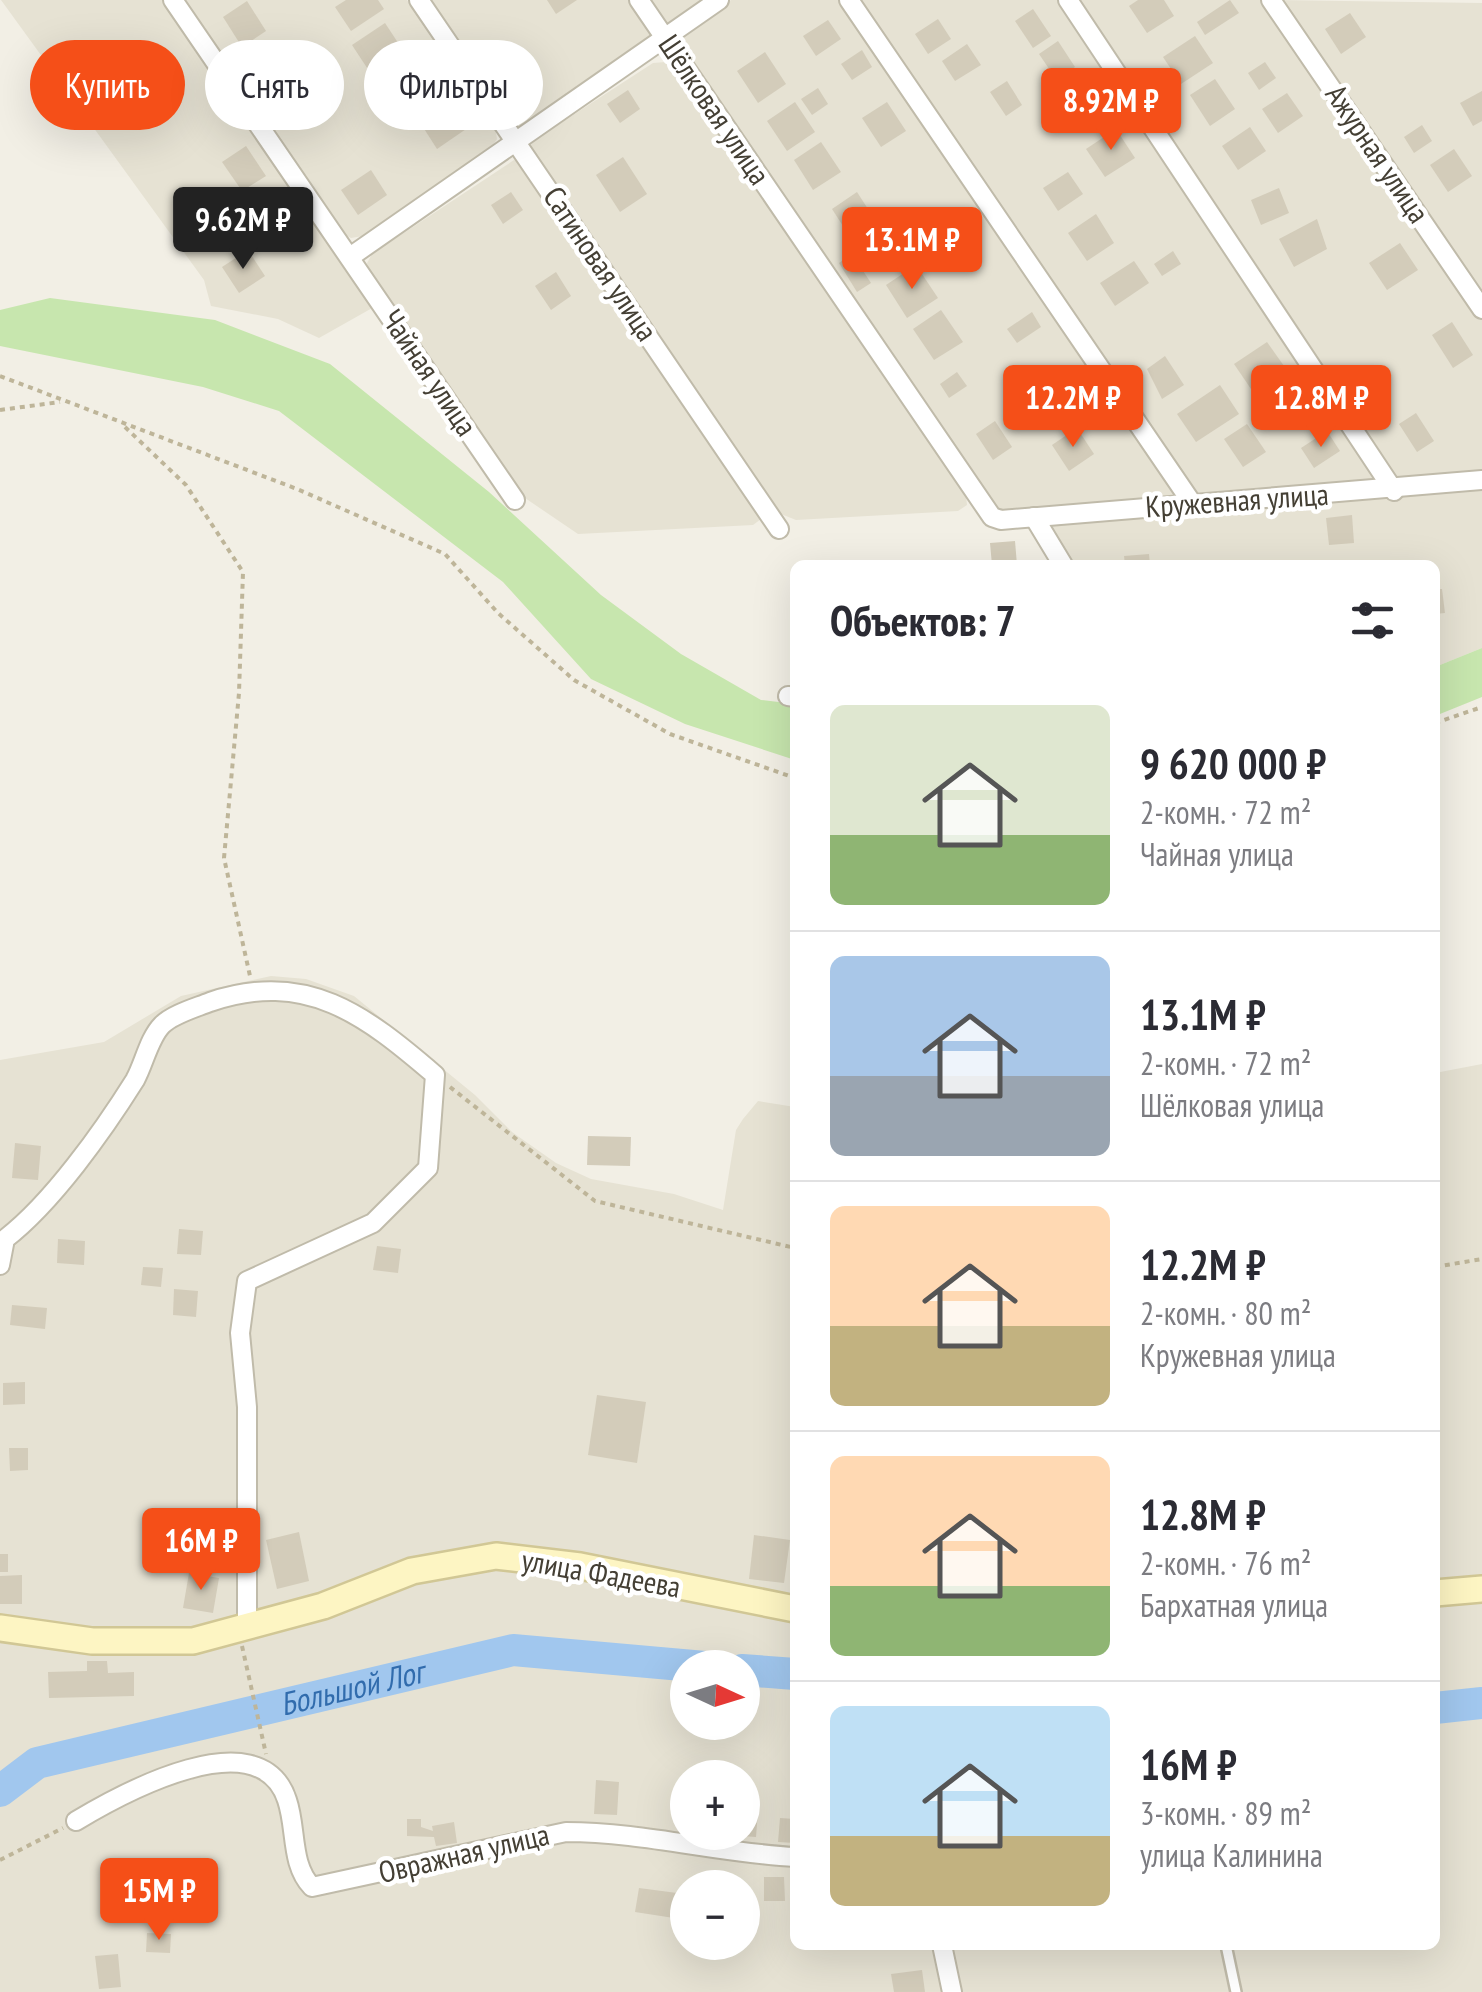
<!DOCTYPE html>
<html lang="ru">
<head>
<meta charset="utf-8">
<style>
  body { margin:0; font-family:"PT Sans Narrow",sans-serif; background:#f7f7f7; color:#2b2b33; height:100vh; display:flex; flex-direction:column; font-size:38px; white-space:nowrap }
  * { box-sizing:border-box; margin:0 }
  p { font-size:32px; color:#7c7c81 }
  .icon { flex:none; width:55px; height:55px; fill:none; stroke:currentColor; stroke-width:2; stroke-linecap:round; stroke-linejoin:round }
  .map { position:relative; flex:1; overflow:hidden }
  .panel { position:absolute; left:790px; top:560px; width:650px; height:1390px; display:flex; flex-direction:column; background:#fff; border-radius:15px; box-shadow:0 10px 40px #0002 }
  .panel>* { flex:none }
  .hud { position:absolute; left:30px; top:40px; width:610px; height:90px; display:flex; gap:20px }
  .needle { width:65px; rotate:94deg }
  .tools { position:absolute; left:670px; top:1650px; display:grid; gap:20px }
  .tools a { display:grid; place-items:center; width:90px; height:90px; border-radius:50%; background:#fff; box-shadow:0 10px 40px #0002; font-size:50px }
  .price { position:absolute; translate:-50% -85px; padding:0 22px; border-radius:10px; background:#f54f18; color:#fff; font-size:32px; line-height:65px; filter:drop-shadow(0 2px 5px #0008) }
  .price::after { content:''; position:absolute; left:50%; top:60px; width:30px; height:22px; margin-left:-15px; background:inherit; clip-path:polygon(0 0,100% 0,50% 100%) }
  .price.selected { background:#222; color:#fff }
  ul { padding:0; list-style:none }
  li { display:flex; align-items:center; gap:30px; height:250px; padding:0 40px }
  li+li { border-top:2px solid #e1e1e2 }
  li span { display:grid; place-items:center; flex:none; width:280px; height:200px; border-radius:15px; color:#555 }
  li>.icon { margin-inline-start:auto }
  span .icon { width:120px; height:120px; fill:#fffc; stroke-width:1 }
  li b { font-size:42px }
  h2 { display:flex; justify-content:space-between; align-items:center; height:120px; padding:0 40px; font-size:42px }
  .tag { padding:0 35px; border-radius:45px; background:#fff; box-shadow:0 10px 40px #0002; font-size:35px; line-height:90px }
  .tag.selected { background:#f54f18; color:#fff }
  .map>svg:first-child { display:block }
  .residential { fill:#e6e2d3; fill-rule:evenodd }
  .green { fill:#c7e6ae }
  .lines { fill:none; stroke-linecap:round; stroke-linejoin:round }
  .river { stroke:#a1c7ee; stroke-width:32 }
  .building { fill:#d3ccba }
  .lane-casing { stroke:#c0bbaa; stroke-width:14 }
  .street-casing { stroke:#c0bbaa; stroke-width:22 }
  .secondary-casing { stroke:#d1c795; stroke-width:30 }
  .path { stroke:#beb599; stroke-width:4; stroke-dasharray:5 5; stroke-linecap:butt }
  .lane { stroke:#fff; stroke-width:9 }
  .street { stroke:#fff; stroke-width:18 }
  .secondary { stroke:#fdf5c3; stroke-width:25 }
  .labels { text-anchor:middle; stroke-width:9; stroke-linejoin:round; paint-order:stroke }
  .street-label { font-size:30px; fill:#443f34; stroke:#fff }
  .water-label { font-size:32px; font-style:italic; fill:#316cad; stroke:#fff }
</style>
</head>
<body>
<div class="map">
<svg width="1482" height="1992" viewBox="0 0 1482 1992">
  <rect width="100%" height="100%" fill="#f2efe5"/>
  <g class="residential">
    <path d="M1 0H163L374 307 319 338 278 319 211 306 204 280Z"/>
    <path d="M183 0H407L495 127 497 139 490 150 363 236 351 238 342 233Z"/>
    <path d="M423 0H632L652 35 647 43 524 128H515Z"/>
    <path d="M645 0H707L673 24 665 23Z"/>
    <path d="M731 0H844L1176 495 1171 500 998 512 676 43Z"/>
    <path d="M859 0H1057L1374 470V480L1206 496 1195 494Z"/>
    <path d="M1074 0H1264L1482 317V476L1397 482Z"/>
    <path d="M1276 0 1482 3V300Z"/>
    <path d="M666 62 677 68 966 495 967 505 958 511 796 520 776 512 529 149 533 141 653 63Z"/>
    <path d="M514 160 524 165 761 510V519L753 525 578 534 525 498 369 273 367 263 372 254Z"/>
    <path d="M1482 487V648L1435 667V565H1069L1050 532 1053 523 1061 518 1369 500Z"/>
    <path d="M271 976 306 979 354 996 475 1095 512 1132 556 1163 591 1179 674 1194 723 1210 736 1130 743 1119 758 1101 795 1107V1945H1435V1073L1482 1064V1992H0V1060L104 1042 181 996ZM688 1668H742V1722H688ZM688 1778H742V1832H688ZM688 1888H742V1942H688Z"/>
  </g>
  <g class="green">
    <path d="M50 298 215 320 330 364 489 492 601 595 681 654 761 700 795 704V760L685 724 591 679 503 582 279 411 203 387 0 346V310Z"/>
    <path d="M1482 648V697L1435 716V667Z"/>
  </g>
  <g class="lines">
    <g class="river">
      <path d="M742 1670 795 1674"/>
      <path d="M1435 1708 1482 1703"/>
      <path id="s1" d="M0 1791 37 1763 513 1650 716 1668"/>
    </g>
  </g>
  <g class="building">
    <path d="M346 0H378L384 9 351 31 335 7Z"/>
    <path d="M547 0H577L556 14Z"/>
    <path d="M1138 0H1164L1174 16 1147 33 1129 6Z"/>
    <path d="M1230 0 1239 13 1205 35 1197 22Z"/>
    <path d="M247 1 266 31 242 47 223 17Z"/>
    <path d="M1033 9 1051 36 1033 48 1015 21Z"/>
    <path d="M1350 13 1366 37 1341 54 1325 29Z"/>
    <path d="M938 19 951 39 928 54 915 34Z"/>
    <path d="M828 20 841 39 816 56 803 36Z"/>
    <path d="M385 23 408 58 375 80 352 45Z"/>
    <path d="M1195 36 1213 63 1181 84 1163 57Z"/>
    <path d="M1058 41 1075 67 1056 79 1039 54Z"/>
    <path d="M967 44 981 65 955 81 942 61Z"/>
    <path d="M862 50 872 67 852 80 841 64Z"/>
    <path d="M765 52 786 84 758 103 737 71Z"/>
    <path d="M1265 62 1276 78 1259 90 1248 73Z"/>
    <path d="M416 68 435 97 409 114 390 85Z"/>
    <path d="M1215 79 1235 109 1210 126 1190 95Z"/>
    <path d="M1007 81 1022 105 1006 116 990 92Z"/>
    <path d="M1089 86 1106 113 1086 127 1068 100Z"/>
    <path d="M818 88 828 104 812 115 801 99Z"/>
    <path d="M628 90 640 109 620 123 607 104Z"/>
    <path d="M1482 91V121L1473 126 1460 103Z"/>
    <path d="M1287 93 1303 116 1278 133 1262 109Z"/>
    <path d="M795 102 815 132 787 151 767 121Z"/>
    <path d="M887 102 906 131 881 147 862 118Z"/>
    <path d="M453 103 469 127 437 149 421 124Z"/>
    <path d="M1422 125 1432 141 1414 153 1404 137Z"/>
    <path d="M1250 127 1266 151 1238 170 1222 146Z"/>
    <path d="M1116 129 1135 158 1105 177 1086 149Z"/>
    <path d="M821 142 841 172 813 190 794 160Z"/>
    <path d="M246 146 266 176 242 191 222 162Z"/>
    <path d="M1454 149 1472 176 1448 192 1430 165Z"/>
    <path d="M623 157 647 194 620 212 596 175Z"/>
    <path d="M371 170 387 195 358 215 341 190Z"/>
    <path d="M1068 172 1083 194 1058 211 1043 188Z"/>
    <path d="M1279 188 1289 213 1261 225 1251 200Z"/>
    <path d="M511 192 523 210 503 224 491 205Z"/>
    <path d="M857 192 877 223 852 240 832 209Z"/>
    <path d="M1096 214 1114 243 1087 261 1068 233Z"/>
    <path d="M1317 219 1327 249 1294 267 1279 239Z"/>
    <path d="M1400 243 1418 270 1387 290 1369 263Z"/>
    <path d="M248 250 265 276 239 293 222 267Z"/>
    <path d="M1173 251 1181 264 1162 276 1154 264Z"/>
    <path d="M852 254 871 283 857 292 839 263Z"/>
    <path d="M1134 261 1149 283 1115 306 1100 283Z"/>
    <path d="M916 265 938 298 907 318 886 285Z"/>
    <path d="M556 272 571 296 551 310 535 286Z"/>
    <path d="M941 310 963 342 934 360 913 329Z"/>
    <path d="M1032 312 1041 327 1017 343 1007 329Z"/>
    <path d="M1452 322 1473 355 1453 368 1432 335Z"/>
    <path d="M1267 342 1284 366 1251 389 1234 364Z"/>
    <path d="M1165 356 1184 385 1162 399 1147 369Z"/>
    <path d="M957 372 967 386 949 398 940 384Z"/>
    <path d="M1053 379 1070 405 1045 421 1028 395Z"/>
    <path d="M1220 385 1239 414 1196 442 1177 414Z"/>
    <path d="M1416 413 1434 441 1417 452 1399 424Z"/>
    <path d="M995 421 1012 447 993 460 976 434Z"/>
    <path d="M1247 424 1266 452 1243 467 1224 439Z"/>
    <path d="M1077 428 1094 454 1069 471 1052 445Z"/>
    <path d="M1327 431 1340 451 1314 468 1301 448Z"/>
    <path d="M1352 515 1354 543 1329 545 1326 518Z"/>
    <path d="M1015 541 1017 565H992L990 543Z"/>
    <path d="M1149 554 1150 565H1125L1124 556Z"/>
    <path d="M1435 589H1442L1445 613 1435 614Z"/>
    <path d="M588 1136 631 1137 630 1166 587 1165Z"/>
    <path d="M15 1143 41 1146 38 1180 12 1178Z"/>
    <path d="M179 1229 203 1231 201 1255 177 1254Z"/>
    <path d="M58 1239 85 1241 84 1265 57 1263Z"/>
    <path d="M377 1246 401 1249 398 1273 373 1270Z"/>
    <path d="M143 1267 163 1268 161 1287 141 1285Z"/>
    <path d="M174 1289 198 1291 196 1317 173 1315Z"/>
    <path d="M12 1305 47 1308 45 1329 10 1325Z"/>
    <path d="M25 1382V1404L3 1405V1383Z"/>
    <path d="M597 1395 646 1402 637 1463 588 1455Z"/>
    <path d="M9 1448H28V1470L10 1471Z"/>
    <path d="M299 1532 309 1581 277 1589 266 1540Z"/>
    <path d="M754 1535 790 1540 784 1583 749 1579Z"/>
    <rect x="0" y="1554" width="8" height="18"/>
    <path d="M189 1573 219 1578 213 1613 183 1608Z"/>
    <path d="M22 1575V1604H0V1576Z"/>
    <path d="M87 1661H107L108 1673 134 1672V1696L49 1698 48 1672 87 1671Z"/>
    <path d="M596 1780 619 1782 617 1815 594 1814Z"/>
    <path d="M742 1797 759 1798 756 1837 742 1836Z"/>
    <path d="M780 1818 795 1819V1843L778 1842Z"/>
    <path d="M407 1819H421V1827L433 1831 432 1826 454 1822 457 1843 436 1846 434 1837 407 1836Z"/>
    <path d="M764 1877H784L785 1901H764Z"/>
    <path d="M639 1888 677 1893 674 1918 635 1912Z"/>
    <path d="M147 1933 171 1934 170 1953 146 1952Z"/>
    <path d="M118 1954 121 1987 99 1989 95 1956Z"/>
    <path d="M922 1970 925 1992H894L891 1974Z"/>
  </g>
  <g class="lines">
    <g class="lane-casing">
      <path id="lane" d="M1226 1945 1236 1992"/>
    </g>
    <g class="street-casing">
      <g id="street">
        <path d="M173 0 515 500"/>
        <path d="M419 0 779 529"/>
        <path d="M639 0 992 517 1001 520 1482 480"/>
        <path d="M849 0 1192 503"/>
        <path d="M1068 0 1394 491"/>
        <path d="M1271 0 1482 309"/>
        <path d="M350 257 719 0"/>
        <path d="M1034 517 1063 565"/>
        <path d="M788 696 795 697"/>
        <path d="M0 1265 5 1239C52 1203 103 1131 135 1080 144 1064 149 1038 162 1025 173 1014 195 1008 210 1002 306 969 365 1015 435 1075L428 1168 373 1223 247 1281 240 1333 247 1407V1629"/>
        <path d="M76 1821C121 1794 260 1717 287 1800 297 1829 290 1864 312 1887L566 1832C643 1832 718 1853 795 1857"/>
        <path d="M942 1945 952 1992"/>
      </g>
    </g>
    <g class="secondary-casing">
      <g id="secondary">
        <path d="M1435 1593 1482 1589"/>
        <path d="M0 1628 92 1641H193L323 1606 412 1571 496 1556 580 1566 795 1609"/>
      </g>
    </g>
    <g class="path">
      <path d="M0 376 297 489 445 554 498 613 574 680 670 734 795 778"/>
      <path d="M0 410 60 402"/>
      <path d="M125 427 186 485 243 572 239 693 224 858 250 976"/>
      <path d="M1435 723 1482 707"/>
      <path d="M450 1087 595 1201 795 1248"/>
      <path d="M1435 1267 1482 1259"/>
      <path d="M242 1646 266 1754"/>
      <path d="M0 1860 63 1828"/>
    </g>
    <use href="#lane" class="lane"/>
    <use href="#street" class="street"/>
    <use href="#secondary" class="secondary"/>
  </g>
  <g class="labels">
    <g class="street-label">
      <text transform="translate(714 110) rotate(56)" y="10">Шёлковая улица</text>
      <text transform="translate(1377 154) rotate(56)" y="10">Ажурная улица</text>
      <text transform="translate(600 264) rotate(56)" y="10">Сатиновая улица</text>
      <text transform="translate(429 373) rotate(56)" y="10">Чайная улица</text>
      <text transform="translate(1237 501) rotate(-4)" y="10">Кружевная улица</text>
      <text transform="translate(601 1574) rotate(10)" y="10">улица Фадеева</text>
      <text transform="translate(464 1854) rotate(-13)" y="10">Овражная улица</text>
    </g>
    <g class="water-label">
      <text dy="11" stroke="none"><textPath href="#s1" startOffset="370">Большой Лог</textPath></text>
    </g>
  </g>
</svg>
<div class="tools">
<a><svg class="needle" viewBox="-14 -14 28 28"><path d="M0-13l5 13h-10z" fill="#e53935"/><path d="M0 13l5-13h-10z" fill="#7c7c81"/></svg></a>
<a>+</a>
<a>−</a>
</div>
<b class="price" style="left:1111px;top:153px">8.92M ₽</b>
<b class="price selected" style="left:243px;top:272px">9.62M ₽</b>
<b class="price" style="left:912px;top:292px">13.1M ₽</b>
<b class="price" style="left:1073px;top:450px">12.2M ₽</b>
<b class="price" style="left:1321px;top:450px">12.8M ₽</b>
<b class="price" style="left:201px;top:1593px">16M ₽</b>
<b class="price" style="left:159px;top:1943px">15M ₽</b>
<div class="hud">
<a class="tag selected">Купить</a>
<a class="tag">Снять</a>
<a class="tag">Фильтры</a>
</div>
<section class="panel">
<h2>Объектов: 7<svg class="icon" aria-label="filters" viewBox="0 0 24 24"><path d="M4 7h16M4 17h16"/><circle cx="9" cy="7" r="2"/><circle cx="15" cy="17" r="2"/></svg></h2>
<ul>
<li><span style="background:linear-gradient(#dfe7d0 65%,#8fb573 0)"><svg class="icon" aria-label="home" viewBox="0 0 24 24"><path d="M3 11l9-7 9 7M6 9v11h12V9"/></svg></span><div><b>9 620 000 ₽</b><p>2-комн. · 72 m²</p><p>Чайная улица</p></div></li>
<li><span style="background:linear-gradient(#a9c7e8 60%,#9aa5b1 0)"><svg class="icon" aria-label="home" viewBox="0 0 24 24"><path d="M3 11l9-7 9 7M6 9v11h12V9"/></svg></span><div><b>13.1M ₽</b><p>2-комн. · 72 m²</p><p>Шёлковая улица</p></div></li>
<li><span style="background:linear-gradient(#ffd9b3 60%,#c2b280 0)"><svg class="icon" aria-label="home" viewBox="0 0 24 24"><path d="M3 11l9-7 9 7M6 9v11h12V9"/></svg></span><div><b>12.2M ₽</b><p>2-комн. · 80 m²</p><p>Кружевная улица</p></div></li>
<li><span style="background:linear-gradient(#ffd9b3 65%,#8fb573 0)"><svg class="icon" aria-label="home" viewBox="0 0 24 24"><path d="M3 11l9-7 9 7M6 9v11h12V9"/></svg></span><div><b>12.8M ₽</b><p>2-комн. · 76 m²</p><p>Бархатная улица</p></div></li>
<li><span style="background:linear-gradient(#bfe0f5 65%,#c2b280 0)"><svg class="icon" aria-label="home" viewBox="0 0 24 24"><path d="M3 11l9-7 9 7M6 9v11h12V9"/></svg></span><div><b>16M ₽</b><p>3-комн. · 89 m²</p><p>улица Калинина</p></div></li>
</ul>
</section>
</div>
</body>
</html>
